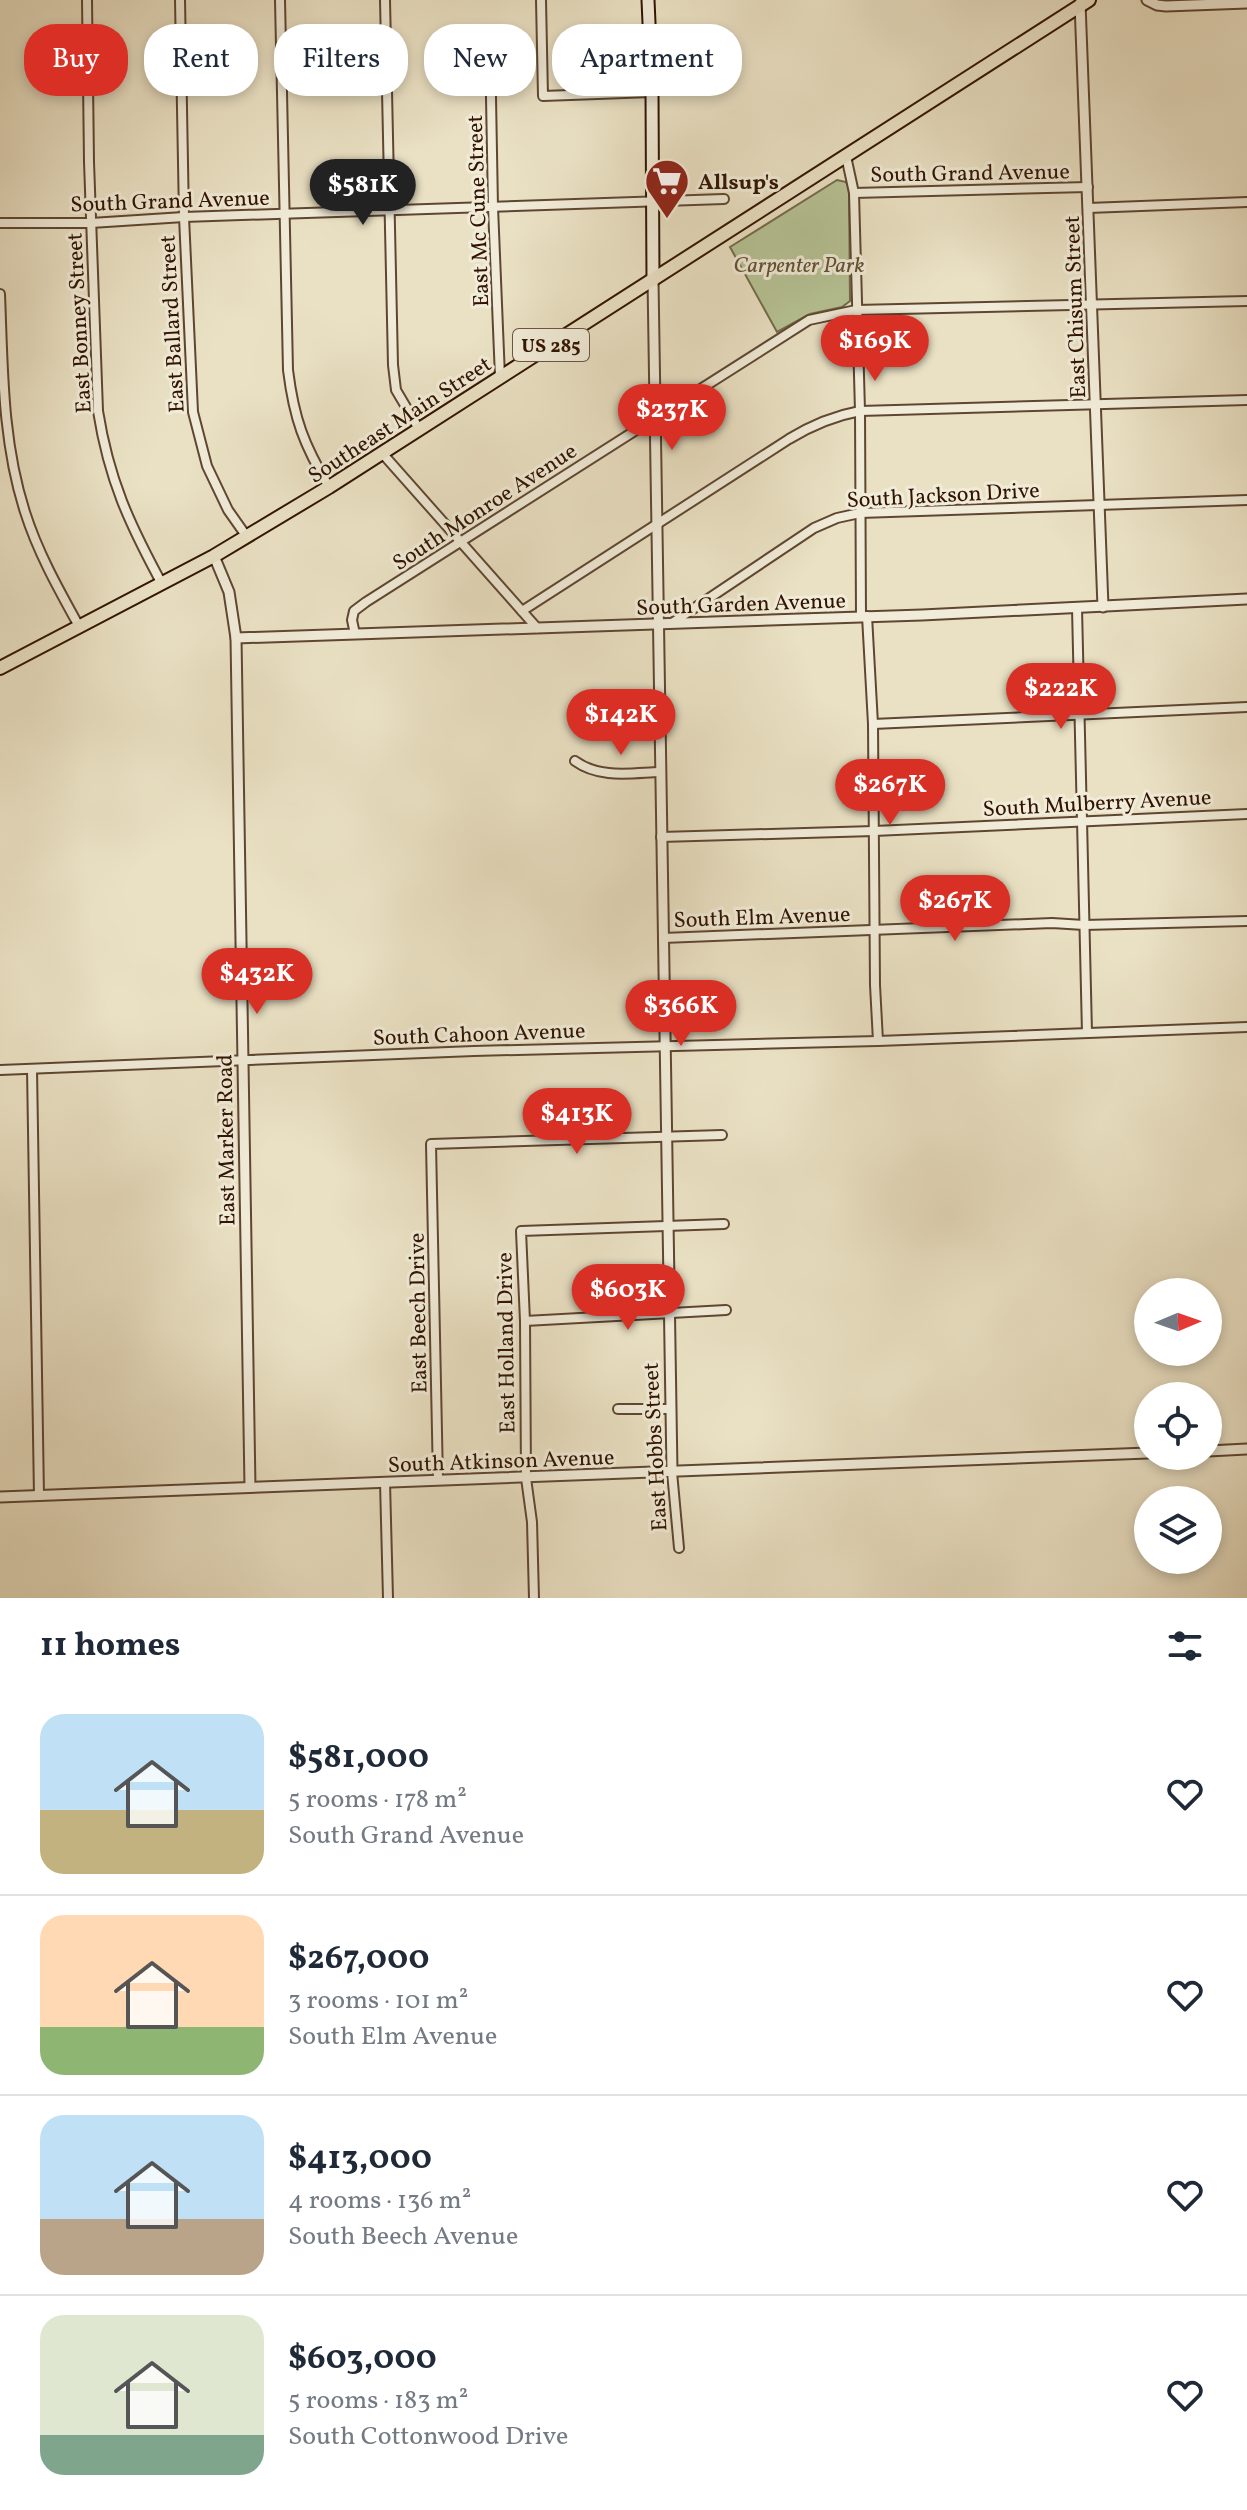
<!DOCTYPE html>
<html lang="en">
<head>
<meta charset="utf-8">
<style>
  body { margin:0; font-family:Vollkorn,serif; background:#f2f2f3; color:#1f2937; height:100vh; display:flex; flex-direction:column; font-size:30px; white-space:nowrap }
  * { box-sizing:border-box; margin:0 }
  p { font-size:26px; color:#747a83 }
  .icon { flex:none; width:44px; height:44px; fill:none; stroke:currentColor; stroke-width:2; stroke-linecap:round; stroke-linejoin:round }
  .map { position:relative; height:1598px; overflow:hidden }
  .panel { display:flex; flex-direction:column; background:#fff; flex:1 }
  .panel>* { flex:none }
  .banner { position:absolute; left:24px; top:24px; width:800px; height:72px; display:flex; gap:16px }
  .needle { width:52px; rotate:88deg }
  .buttons { position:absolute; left:1134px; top:1278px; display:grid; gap:16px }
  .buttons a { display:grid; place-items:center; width:88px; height:88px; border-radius:50%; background:#fff; box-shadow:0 4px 12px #0003; font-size:40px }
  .price { position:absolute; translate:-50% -68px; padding:0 18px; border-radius:28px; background:#d93025; color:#fff; font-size:26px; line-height:52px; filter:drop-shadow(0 2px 4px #0008) }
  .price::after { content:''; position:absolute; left:50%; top:48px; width:24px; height:18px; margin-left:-12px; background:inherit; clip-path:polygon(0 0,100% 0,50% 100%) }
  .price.on { background:#222; color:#fff }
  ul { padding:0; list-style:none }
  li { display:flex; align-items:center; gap:24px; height:200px; padding:0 40px }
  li+li { border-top:2px solid #e0e1e3 }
  li span { display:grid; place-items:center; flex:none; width:224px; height:160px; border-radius:24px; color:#555 }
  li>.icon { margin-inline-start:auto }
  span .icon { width:96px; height:96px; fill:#fffc; stroke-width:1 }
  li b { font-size:34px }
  h2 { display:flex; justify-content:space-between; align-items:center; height:96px; padding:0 40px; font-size:34px }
  .tag { padding:0 28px; border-radius:32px; background:#fff; box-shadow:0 4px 12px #0003; font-size:28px; line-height:72px }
  .tag.on { background:#d93025; color:#fff }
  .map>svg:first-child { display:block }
  .green { fill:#b6c395; stroke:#746b4a; stroke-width:2 }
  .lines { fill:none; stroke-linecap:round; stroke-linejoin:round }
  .minor-casing { stroke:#5f4631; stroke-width:12 }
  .tertiary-casing { stroke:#5f4631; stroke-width:13 }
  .secondary-casing { stroke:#311300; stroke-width:15 }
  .primary-casing { stroke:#311300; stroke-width:16 }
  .minor { stroke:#f1ecd9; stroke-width:8 }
  .tertiary { stroke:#f1ecd9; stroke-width:9 }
  .secondary { stroke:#f1ecd9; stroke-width:11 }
  .primary { stroke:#eae1c4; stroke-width:12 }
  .labels { text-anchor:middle; stroke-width:6; stroke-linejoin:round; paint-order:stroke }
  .shield { fill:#f1ecd9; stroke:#6b5441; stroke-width:2 }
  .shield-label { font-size:20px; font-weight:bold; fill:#311300 }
  .street-label { font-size:22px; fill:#311300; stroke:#f1ecd9 }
  .poi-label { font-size:22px; font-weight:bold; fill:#311300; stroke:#f1ecd9; text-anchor:start }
  .park-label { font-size:22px; font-style:italic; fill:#605134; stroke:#f1ecd9 }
</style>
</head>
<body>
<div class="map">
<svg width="1247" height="1598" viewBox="0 0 1247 1598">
  <rect width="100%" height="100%" fill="#eae1c4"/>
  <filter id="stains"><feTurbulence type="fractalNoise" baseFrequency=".0025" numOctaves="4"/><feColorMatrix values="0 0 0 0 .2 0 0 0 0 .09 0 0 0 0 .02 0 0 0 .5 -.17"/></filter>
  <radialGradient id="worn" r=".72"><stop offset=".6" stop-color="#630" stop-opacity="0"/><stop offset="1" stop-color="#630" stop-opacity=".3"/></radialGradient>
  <path class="green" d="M837 180 846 182 849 188 850 301 842 307 810 314 777 332 730 247Z"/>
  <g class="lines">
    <g class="minor-casing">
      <g id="minor">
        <path d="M87 0 89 162 98 411C109 480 129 523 162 584"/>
        <path d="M180 0 184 217 193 412 207 466 228 510 247 537"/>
        <path d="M280 0 288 370C294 419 304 445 329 487"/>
        <path d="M385 0 393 365 396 390 419 429"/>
        <path d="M541 0 543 96 652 92"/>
        <path d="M490 43 493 207 500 377"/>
        <path d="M846 156 854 193 860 411 861 616"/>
        <path d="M854 193 1088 187"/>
        <path d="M1088 208 1247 202"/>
        <path d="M0 223H91L184 217 724 199"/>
        <path d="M0 294C3 367 2 441 25 512 38 553 59 590 80 628"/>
        <path d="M382 453 537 628"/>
        <path d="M1077 608 1087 1033"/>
        <path d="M522 611 789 439C812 425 833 416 860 411L1247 400"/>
        <path d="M867 616 873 724 875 985 878 1041"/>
        <path d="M672 623 814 528 837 518 860 513 1247 500"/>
        <path d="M355 634 352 620 354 611 366 602 809 320 856 310 1247 301"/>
        <path d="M873 724 1247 707"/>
        <path d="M575 761C600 779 631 773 660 772"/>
        <path d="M661 837 874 831 1247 814"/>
        <path d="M663 938 1052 923 1084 925 1247 921"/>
        <path d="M32 1069 39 1496"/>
        <path d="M0 1070 474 1051 878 1041 1247 1027"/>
        <path d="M525 1321 726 1310"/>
        <path d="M618 1409H670"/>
        <path d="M672 1472 679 1548"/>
        <path d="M438 1480 431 1144 722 1135"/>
        <path d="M385 1482 388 1598"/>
        <path d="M534 1598 532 1522 526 1478 525 1321 521 1231 724 1224"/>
      </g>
    </g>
    <g class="tertiary-casing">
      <g id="tertiary">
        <path d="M1147 0 1157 5 1166 6 1247 3"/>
        <path d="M1080 3 1103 607"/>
        <path d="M653 280 672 1472"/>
        <path d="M214 556 229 592 236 638 250 1487"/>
        <path d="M236 638 922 615 1247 599"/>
        <path d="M1208 1451 1247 1449"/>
        <path d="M0 1497 1148 1453"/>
      </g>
    </g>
    <g class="secondary-casing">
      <path id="secondary" d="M648 0 652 92 653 280"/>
    </g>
    <g class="primary-casing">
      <path id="primary" d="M0 668 214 556 329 487 1089 0"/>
    </g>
    <use href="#minor" class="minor"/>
    <use href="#tertiary" class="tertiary"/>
    <use href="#secondary" class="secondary"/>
    <use href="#primary" class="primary"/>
  </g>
  <defs>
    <g id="supermarket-pin" transform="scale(2.3)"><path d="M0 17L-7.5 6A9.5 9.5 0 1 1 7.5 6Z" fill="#8f2418" stroke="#f1ecd9"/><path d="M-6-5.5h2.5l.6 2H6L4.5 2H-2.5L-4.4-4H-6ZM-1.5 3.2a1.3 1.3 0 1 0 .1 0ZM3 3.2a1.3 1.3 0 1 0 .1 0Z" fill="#fff"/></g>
  </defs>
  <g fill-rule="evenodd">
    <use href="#supermarket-pin" x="667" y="181"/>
  </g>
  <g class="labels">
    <rect class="shield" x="513" y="329" width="76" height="32" rx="6"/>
    <g class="shield-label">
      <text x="551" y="352">US 285</text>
    </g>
    <g class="street-label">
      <text transform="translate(970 172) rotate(-1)" y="8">South Grand Avenue</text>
      <text transform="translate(170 200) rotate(-2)" y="8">South Grand Avenue</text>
      <text transform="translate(477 211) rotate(-92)" y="8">East Mc Cune Street</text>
      <text transform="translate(1074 307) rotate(-92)" y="8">East Chisum Street</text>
      <text transform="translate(78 323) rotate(-93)" y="8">East Bonney Street</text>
      <text transform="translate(171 324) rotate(-93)" y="8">East Ballard Street</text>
      <text transform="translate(399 419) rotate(-33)" y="8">Southeast Main Street</text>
      <text transform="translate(943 494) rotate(-3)" y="8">South Jackson Drive</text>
      <text transform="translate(484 506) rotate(-33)" y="8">South Monroe Avenue</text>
      <text transform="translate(741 603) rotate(-2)" y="8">South Garden Avenue</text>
      <text transform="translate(1097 802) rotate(-3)" y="8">South Mulberry Avenue</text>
      <text transform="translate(762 916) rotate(-2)" y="8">South Elm Avenue</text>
      <text transform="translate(479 1033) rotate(-2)" y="8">South Cahoon Avenue</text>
      <text transform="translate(225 1140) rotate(-91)" y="8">East Marker Road</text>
      <text transform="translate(417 1313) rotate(-91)" y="8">East Beech Drive</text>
      <text transform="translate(505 1343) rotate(-91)" y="8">East Holland Drive</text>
      <text transform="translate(654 1447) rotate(-93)" y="8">East Hobbs Street</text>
      <text transform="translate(501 1460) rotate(-2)" y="8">South Atkinson Avenue</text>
    </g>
    <g class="poi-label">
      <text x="698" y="189">Allsup's</text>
    </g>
    <g class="park-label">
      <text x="799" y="272">Carpenter Park</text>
    </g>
  </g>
  <rect width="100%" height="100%" filter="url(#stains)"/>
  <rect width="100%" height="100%" fill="url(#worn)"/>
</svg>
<div class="buttons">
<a><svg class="needle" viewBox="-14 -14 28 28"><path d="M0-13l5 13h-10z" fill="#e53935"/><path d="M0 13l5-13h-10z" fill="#747a83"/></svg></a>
<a><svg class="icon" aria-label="locate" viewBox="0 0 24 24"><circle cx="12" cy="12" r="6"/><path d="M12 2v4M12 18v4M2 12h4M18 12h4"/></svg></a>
<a><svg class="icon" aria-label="layers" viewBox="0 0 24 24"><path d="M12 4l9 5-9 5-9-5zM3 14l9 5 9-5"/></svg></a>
</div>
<b class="price on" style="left:363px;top:227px">$581K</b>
<b class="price" style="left:875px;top:383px">$169K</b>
<b class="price" style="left:672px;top:452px">$237K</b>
<b class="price" style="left:1061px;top:731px">$222K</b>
<b class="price" style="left:621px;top:757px">$142K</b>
<b class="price" style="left:890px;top:827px">$267K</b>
<b class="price" style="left:955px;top:943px">$267K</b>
<b class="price" style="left:257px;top:1016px">$432K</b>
<b class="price" style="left:681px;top:1048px">$366K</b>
<b class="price" style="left:577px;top:1156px">$413K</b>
<b class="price" style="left:628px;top:1332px">$603K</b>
<div class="banner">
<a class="tag on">Buy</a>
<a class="tag">Rent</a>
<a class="tag">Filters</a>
<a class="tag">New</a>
<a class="tag">Apartment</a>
</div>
</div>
<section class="panel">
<h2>11 homes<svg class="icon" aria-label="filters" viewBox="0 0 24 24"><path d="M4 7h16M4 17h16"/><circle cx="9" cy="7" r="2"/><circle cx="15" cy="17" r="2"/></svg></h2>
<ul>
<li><span style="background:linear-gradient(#bfe0f5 60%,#c2b280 0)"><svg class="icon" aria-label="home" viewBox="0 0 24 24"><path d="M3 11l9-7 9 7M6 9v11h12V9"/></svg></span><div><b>$581,000</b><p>5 rooms · 178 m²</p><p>South Grand Avenue</p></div><svg class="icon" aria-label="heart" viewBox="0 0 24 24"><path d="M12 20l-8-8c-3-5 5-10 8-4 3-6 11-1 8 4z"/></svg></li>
<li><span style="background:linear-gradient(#ffd9b3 70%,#8fb573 0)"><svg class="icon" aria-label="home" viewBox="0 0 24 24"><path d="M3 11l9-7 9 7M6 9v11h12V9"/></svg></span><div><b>$267,000</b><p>3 rooms · 101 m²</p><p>South Elm Avenue</p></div><svg class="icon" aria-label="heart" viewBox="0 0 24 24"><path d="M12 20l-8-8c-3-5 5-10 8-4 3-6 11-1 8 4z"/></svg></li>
<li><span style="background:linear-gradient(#bfe0f5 65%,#b9a48a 0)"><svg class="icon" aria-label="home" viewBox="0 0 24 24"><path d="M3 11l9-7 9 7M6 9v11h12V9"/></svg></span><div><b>$413,000</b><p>4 rooms · 136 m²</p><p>South Beech Avenue</p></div><svg class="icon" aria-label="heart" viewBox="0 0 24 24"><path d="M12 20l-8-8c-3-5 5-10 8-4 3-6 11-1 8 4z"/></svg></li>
<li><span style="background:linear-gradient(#dfe7d0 75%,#7fa58c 0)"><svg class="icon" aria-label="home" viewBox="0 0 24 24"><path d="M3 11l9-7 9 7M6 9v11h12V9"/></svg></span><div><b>$603,000</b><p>5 rooms · 183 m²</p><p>South Cottonwood Drive</p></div><svg class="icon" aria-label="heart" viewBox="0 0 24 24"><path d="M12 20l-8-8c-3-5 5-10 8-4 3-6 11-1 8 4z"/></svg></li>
</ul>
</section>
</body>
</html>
